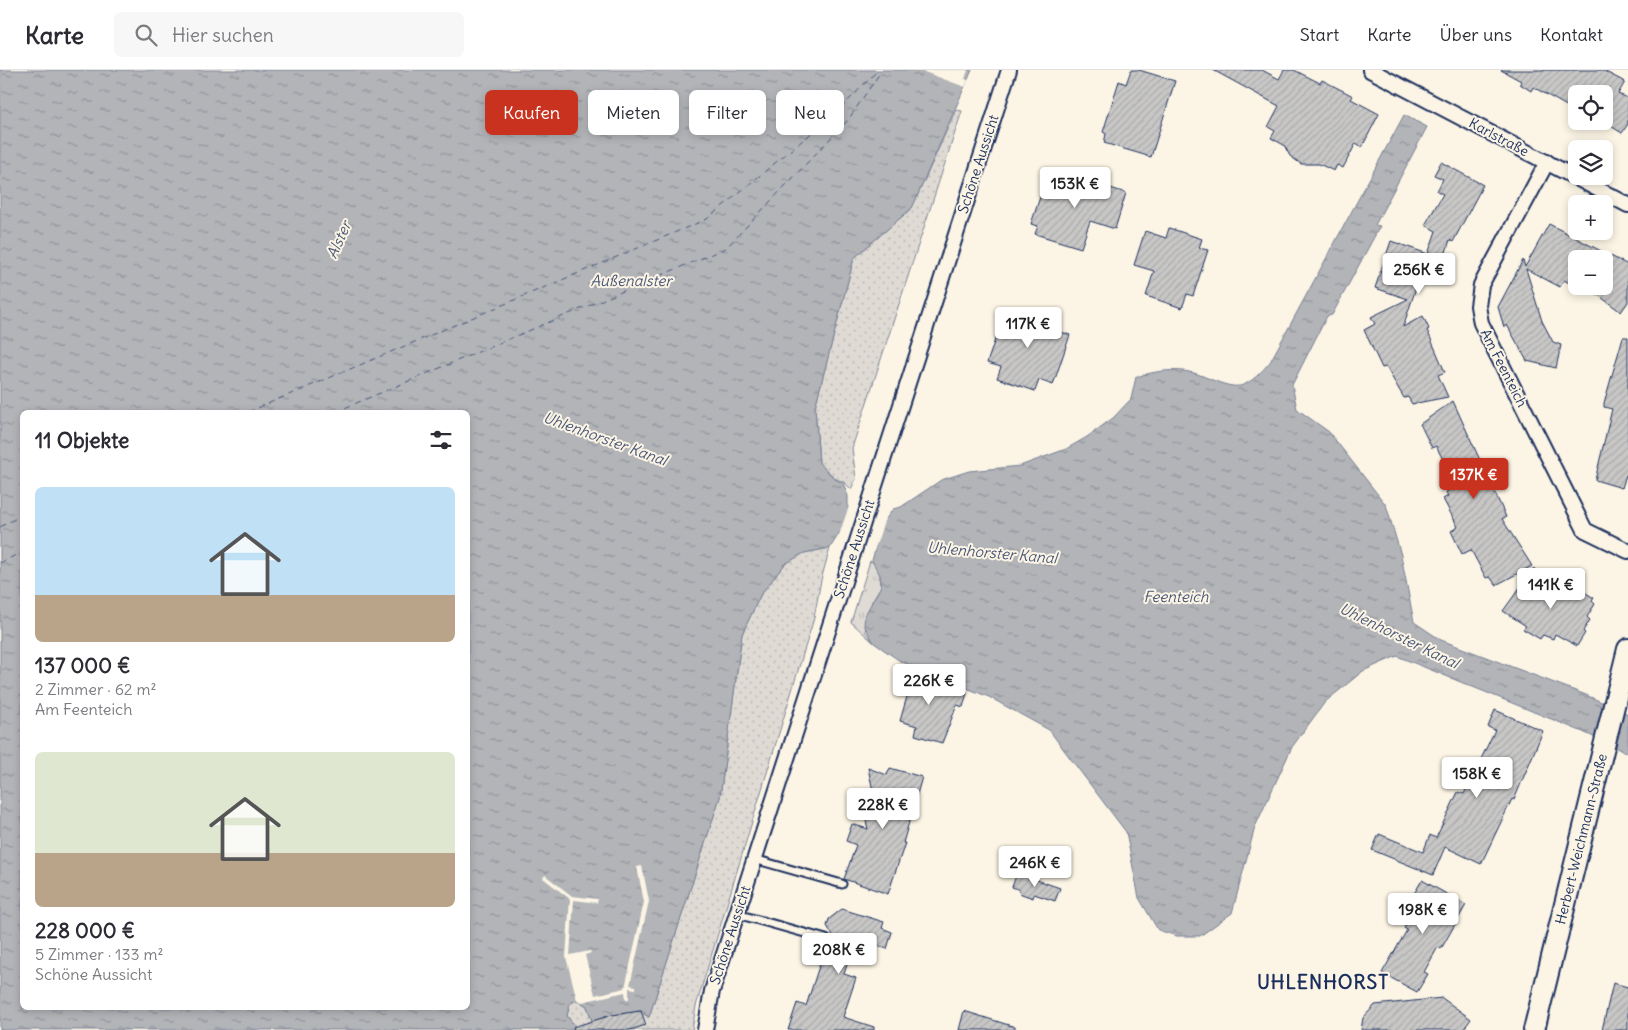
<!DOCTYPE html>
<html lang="de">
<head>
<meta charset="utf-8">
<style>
  body { margin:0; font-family:Delius,sans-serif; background:#f7f7f7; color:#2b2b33; height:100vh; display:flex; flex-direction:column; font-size:19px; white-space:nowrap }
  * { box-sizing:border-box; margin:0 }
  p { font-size:16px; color:#7c7c81 }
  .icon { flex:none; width:28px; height:28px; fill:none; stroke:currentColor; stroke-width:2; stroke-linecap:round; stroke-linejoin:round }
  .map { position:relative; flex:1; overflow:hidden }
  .details { position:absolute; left:20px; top:340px; width:450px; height:600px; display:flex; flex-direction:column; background:#fff; border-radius:8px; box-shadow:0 2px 8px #0003 }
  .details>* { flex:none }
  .guide { position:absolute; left:485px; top:20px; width:475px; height:45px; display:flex; gap:10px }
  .fabs { position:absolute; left:1568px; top:15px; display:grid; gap:10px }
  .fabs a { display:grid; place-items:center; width:45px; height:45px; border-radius:8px; background:#fff; box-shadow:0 2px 8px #0003; font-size:25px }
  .price { position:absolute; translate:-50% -42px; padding:0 11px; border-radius:5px; background:#fff; color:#222; font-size:16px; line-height:32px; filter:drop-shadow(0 1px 2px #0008) }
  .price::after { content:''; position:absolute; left:50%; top:30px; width:15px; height:11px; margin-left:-8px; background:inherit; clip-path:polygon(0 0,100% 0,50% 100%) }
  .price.current { background:#c8321e; color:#fff }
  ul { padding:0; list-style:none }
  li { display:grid; align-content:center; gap:10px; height:265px; padding:0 15px }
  li span { display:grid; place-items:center; height:155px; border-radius:8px; color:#555 }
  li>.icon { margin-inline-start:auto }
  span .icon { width:90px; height:90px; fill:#fffc; stroke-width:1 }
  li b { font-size:21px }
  h2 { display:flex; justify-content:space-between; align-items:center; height:60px; padding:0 15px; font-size:21px }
  .tag { padding:0 18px; border-radius:8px; background:#fff; box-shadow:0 2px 8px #0003; font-size:18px; line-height:45px }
  .tag.current { background:#c8321e; color:#fff }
  header { display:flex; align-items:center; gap:30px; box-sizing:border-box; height:70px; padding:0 25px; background:#fff; border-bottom:1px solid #e1e1e2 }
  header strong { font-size:24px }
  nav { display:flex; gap:28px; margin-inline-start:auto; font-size:18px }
  .search { width:350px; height:45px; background:#f7f7f7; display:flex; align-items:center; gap:12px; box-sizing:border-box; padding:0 18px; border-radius:8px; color:#7c7c81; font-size:19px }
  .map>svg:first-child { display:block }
  .grass { fill:url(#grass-tufts); stroke:#7d8599 }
  .park { fill:url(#park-dots); stroke:#7d8599 }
  .water { fill:url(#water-ripples); stroke:#767f94; fill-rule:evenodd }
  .pier { fill:#fcf5e5 }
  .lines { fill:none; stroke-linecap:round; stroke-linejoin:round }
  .ferry { stroke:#485779; stroke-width:1; stroke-dasharray:6 5; stroke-linecap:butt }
  .building { fill:url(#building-hatch); stroke:#1b2f5e }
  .service-casing { stroke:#1b2f5e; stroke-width:11 }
  .minor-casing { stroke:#1b2f5e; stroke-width:18 }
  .secondary-casing { stroke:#1b2f5e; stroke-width:24 }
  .service { stroke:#fcf5e5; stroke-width:7 }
  .minor { stroke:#fcf5e5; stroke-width:14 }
  .secondary { stroke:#fcf5e5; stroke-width:20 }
  .labels { text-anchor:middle; stroke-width:4; stroke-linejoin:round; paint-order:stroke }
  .street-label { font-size:14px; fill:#1b2f5e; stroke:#fcf5e5 }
  .water-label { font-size:15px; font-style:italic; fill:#485779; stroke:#fcf5e5 }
  .district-label { font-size:19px; font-weight:bold; letter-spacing:1px; fill:#1b2f5e; stroke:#fcf5e5 }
</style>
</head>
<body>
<header>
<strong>Karte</strong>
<div class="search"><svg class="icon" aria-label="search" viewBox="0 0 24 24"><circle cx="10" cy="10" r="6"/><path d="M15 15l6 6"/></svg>Hier suchen</div>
<nav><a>Start</a><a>Karte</a><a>Über uns</a><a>Kontakt</a></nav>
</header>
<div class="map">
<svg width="1628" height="960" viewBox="0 0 1628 960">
  <defs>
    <pattern id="grass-tufts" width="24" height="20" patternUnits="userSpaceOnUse" patternTransform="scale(1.25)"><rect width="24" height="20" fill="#dfdbd4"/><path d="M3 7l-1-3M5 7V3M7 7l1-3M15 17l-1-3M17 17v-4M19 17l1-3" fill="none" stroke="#bfbcb8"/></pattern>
    <pattern id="park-dots" width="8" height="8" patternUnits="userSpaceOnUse" patternTransform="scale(1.25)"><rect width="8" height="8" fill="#dfdbd4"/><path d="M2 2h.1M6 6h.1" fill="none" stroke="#bfbcb8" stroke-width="1.8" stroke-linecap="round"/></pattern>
    <pattern id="water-ripples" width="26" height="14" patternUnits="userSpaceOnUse" patternTransform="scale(1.25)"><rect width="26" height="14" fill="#b2b4b8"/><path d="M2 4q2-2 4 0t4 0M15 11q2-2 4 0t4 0" fill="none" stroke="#909399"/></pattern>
    <pattern id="building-hatch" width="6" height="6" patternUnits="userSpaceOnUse" patternTransform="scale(1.25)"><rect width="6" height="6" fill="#c8c7c6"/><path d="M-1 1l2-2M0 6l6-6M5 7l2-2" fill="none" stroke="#ababac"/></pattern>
  </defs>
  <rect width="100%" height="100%" fill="#fcf5e5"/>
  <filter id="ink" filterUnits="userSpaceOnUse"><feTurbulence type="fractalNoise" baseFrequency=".02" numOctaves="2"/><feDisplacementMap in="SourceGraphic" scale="10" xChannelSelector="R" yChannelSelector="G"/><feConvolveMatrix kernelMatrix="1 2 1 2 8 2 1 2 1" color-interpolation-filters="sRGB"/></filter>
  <g filter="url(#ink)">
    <path class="grass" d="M870 491 875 493 880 505 881 516 872 531 865 561 874 573 851 552Z"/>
    <g class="park">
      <path d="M956 40 962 41 852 378 856 409 851 419 844 412 836 409 819 393 815 337 854 188 912 138Z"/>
      <path d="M830 478 821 510 814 548 696 936 692 960H578L567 946 570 933 577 930 587 936 592 951C610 945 633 937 649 947L720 727 742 564 761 524 785 494 804 483Z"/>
    </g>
    <path class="water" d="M0 0H972L912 138 854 188 815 337 819 393 835 409 843 413 848 426V441L883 453 893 439 901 437 941 410 969 401 1020 396 1066 379 1087 367 1113 348 1131 329 1136 307C1155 301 1175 298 1194 303 1208 307 1226 318 1240 316 1252 313 1262 301 1270 292L1404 45 1427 57 1375 155 1380 156 1332 245 1327 246 1292 315 1297 339 1329 362 1386 435 1401 485 1414 552 1441 570 1586 625 1628 644V683L1583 662 1397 586 1363 601 1325 632 1292 677 1255 757 1232 843 1200 866H1177L1158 860 1139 828 1126 762 1049 660 989 627 900 591 874 573 864 555 865 545 881 516 880 505 872 491 876 475 840 462 830 478 804 483 785 494 761 524 742 564 720 727 649 947 641 941 612 945 592 951 587 936 577 930 570 933 567 946 578 960H0ZM22 342H468V938H22Z"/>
    <g class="pier">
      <path d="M919 0H968L965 9 968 10 965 17Z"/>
      <path d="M851 430 850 439 883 450 887 443 871 490 873 476 841 465 835 477Z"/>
      <path d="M642 796 649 831 630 915 636 916V919L629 918V929H626L625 922 582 932 577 930 566 887 570 829 543 808 545 805 572 826 598 829 597 833 574 830 570 885 590 881 591 883 585 885 595 925 625 918 644 832 637 797Z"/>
    </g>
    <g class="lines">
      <g class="ferry">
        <path d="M248 342 707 149 837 42 878 0"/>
        <path d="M335 342 726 178 848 50 882 0"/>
        <path d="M0 457 22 445"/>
        <path d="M0 493 22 482"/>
      </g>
    </g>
    <g class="building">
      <path d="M1131 0H1139L1175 11 1151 87 1104 73 1106 64 1103 62 1119 11 1126 14Z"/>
      <path d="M1213 0H1262L1279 9 1284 0H1294L1320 13 1322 10 1353 26 1351 29 1379 44 1362 77 1356 73 1343 98 1337 95 1334 101 1319 94H1301L1290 86 1284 75 1271 68 1275 61 1268 57 1279 36Z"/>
      <path d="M1501 0H1602L1625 12 1618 24 1628 28V54L1622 63 1604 52V24H1576V31L1572 39 1533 17 1531 21 1520 14 1521 11Z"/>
      <path d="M1441 92 1483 115 1453 172 1450 170 1440 200 1424 194 1403 257 1423 246 1429 259 1427 260 1445 302 1438 305 1448 327 1412 334 1408 327 1404 328 1386 297 1382 298 1364 260 1375 254 1371 247 1408 229 1375 218 1391 171 1428 184 1436 161 1425 155 1443 124 1437 121 1443 109 1434 105Z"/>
      <path d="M1057 101 1126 123 1115 159 1090 151 1081 178 1035 164 1038 156 1031 154 1046 109 1053 111Z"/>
      <path d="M1549 154 1628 195V232L1621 242 1586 216H1604V189H1576V217L1564 210 1560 217 1526 199 1542 251 1553 272 1561 275 1556 298 1527 291 1507 255 1504 257 1498 237 1523 190 1525 197Z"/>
      <path d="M1169 158 1202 169 1199 178 1208 180 1193 226 1187 224 1182 238 1146 226 1154 201 1134 195 1145 161 1166 168Z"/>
      <path d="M1021 237 1058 250 1055 260 1070 265 1053 315 1039 310 1035 321 997 308 1001 297 987 293 1004 243 1017 247Z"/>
      <path d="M1623 267H1628V406L1626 405 1622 418 1595 410 1612 339 1604 337V333Z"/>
      <path d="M1453 331 1506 447 1502 449 1532 496 1496 515 1490 507 1486 508 1471 480 1462 484 1451 461 1458 457 1443 429 1448 426 1446 422 1457 417 1436 376 1432 378 1420 354Z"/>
      <path d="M1534 498 1547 518 1558 523 1561 521 1567 524 1570 521 1572 523 1576 517 1594 528 1592 531 1595 534 1587 547 1590 550 1583 561 1585 563 1577 576 1555 564 1553 569 1543 565 1540 569 1523 559 1526 556 1503 541Z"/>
      <path d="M902 602 967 623 963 637 957 635 942 673 915 665 917 656 900 651 908 623 896 619Z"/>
      <path d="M1495 640 1543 661 1514 730 1512 729 1481 794 1445 777 1433 805 1372 780 1379 764 1423 782 1430 765 1436 768 1458 722 1464 724 1495 660 1488 657Z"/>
      <path d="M868 698 887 705 890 698 922 707 903 773H905L888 824 844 809 856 775 846 771 852 754 868 759 863 739 868 733 873 721Z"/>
      <path d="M1017 803 1060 818 1055 831 1034 824 1033 828 1019 823 1020 820 1012 817Z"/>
      <path d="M1422 810 1466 835 1441 879 1438 877 1424 902 1428 904 1417 922 1382 903 1407 860 1404 858 1415 840 1407 836Z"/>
      <path d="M842 839 884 852 882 858 892 862 887 879 876 875 874 880 854 874 844 904 856 908 843 947 874 957V960H788L797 933 806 936 824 881 847 888 827 856 829 849Z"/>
      <path d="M1613 913 1628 917V960H1602Z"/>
      <path d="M1442 928 1471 949 1463 960H1361L1363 948 1375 935Z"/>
      <path d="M641 941 646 955 630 960H574L573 957 612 945Z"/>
      <path d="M964 941 1015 957V960H959Z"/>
    </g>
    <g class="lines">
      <g class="service-casing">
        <g id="service">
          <path d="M754 789 842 814"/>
          <path d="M737 844 826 869"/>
        </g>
      </g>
      <g class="minor-casing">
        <g id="minor">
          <path d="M1370 0 1628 135"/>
          <path d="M1547 92 1481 215 1478 236 1481 253 1585 460 1628 481"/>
          <path d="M705 960 712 921 1009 0"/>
        </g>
      </g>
      <g class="secondary-casing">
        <path id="secondary" d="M1534 960 1628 579"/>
      </g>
      <use href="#service" class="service"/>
      <use href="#minor" class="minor"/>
      <use href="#secondary" class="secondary"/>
    </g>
  </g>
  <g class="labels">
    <g class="street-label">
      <text transform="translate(1499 67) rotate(28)" y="5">Karlstraße</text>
      <text transform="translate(978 94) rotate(-72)" y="5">Schöne Aussicht</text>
      <text transform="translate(1504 298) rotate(63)" y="5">Am Feenteich</text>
      <text transform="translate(854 479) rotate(-72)" y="5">Schöne Aussicht</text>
      <text transform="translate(1581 769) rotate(-76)" y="5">Herbert-Weichmann-Straße</text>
      <text transform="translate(730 865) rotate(-72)" y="5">Schöne Aussicht</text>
    </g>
    <g class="water-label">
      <text transform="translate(339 170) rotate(-66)" y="5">Alster</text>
      <text x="631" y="216">Außenalster</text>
      <text transform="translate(605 369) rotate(20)" y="5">Uhlenhorster Kanal</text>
      <text transform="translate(992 483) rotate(5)" y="5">Uhlenhorster Kanal</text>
      <text x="1176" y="532">Feenteich</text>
      <text transform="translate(1399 566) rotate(26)" y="5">Uhlenhorster Kanal</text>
    </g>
    <g class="district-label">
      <text x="1323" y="919">UHLENHORST</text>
    </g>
  </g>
</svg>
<div class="fabs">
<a><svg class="icon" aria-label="locate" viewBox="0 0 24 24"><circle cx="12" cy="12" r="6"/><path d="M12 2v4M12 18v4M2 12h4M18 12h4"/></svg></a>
<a><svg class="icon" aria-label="layers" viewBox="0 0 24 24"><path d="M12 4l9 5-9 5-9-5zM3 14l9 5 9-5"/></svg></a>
<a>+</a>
<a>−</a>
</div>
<b class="price" style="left:1075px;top:139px">153K €</b>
<b class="price" style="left:1419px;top:225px">256K €</b>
<b class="price" style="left:1028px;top:279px">117K €</b>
<b class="price current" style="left:1474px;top:430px">137K €</b>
<b class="price" style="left:1551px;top:540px">141K €</b>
<b class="price" style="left:929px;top:636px">226K €</b>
<b class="price" style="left:1477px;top:729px">158K €</b>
<b class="price" style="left:883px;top:760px">228K €</b>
<b class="price" style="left:1035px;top:818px">246K €</b>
<b class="price" style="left:1423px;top:865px">198K €</b>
<b class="price" style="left:839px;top:905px">208K €</b>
<div class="guide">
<a class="tag current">Kaufen</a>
<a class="tag">Mieten</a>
<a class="tag">Filter</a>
<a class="tag">Neu</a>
</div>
<section class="details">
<h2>11 Objekte<svg class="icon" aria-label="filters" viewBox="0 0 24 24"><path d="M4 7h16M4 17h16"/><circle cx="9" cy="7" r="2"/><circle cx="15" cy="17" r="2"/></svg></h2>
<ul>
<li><span style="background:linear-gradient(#bfe0f5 70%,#b9a48a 0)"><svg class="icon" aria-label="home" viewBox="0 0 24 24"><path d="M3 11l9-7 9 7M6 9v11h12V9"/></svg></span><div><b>137 000 €</b><p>2 Zimmer · 62 m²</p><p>Am Feenteich</p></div></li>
<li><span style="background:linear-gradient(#dfe7d0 65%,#b9a48a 0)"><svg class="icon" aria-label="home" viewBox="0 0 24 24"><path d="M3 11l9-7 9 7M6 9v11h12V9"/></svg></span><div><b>228 000 €</b><p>5 Zimmer · 133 m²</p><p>Schöne Aussicht</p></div></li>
</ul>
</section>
</div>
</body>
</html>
